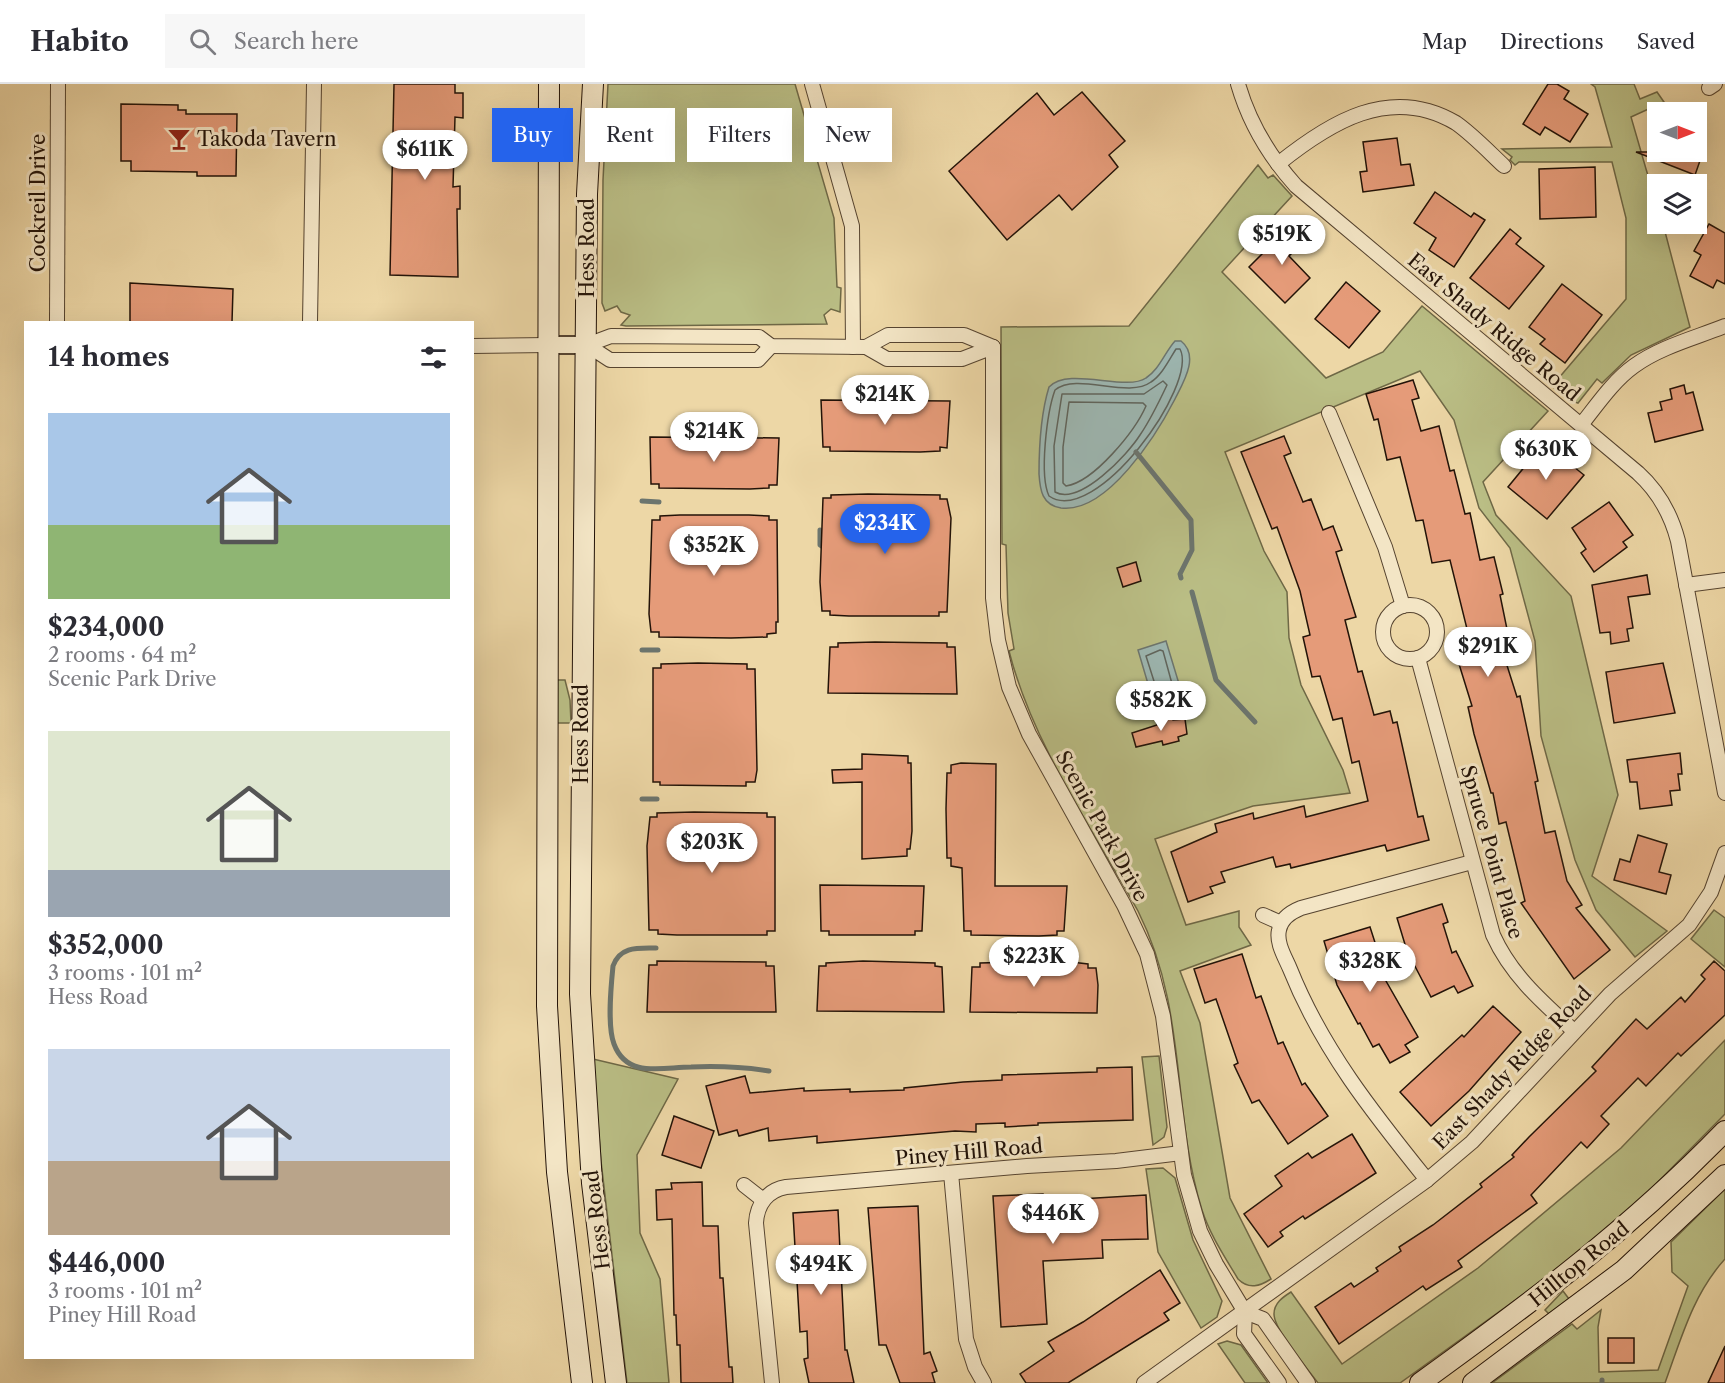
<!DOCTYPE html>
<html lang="en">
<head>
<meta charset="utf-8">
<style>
  body { margin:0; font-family:"Libre Caslon Text",serif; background:#f7f7f7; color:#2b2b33; height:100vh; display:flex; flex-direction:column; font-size:22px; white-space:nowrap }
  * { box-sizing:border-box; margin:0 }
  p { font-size:20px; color:#7c7c81 }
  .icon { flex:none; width:33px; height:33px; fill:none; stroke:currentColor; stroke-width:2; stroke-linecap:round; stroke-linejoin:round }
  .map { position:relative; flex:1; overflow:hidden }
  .side { position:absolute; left:24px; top:237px; width:450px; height:1038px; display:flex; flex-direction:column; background:#fff; border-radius:0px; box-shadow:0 6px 24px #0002 }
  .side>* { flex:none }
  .guide { position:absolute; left:492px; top:24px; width:570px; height:54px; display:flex; gap:12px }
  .needle { width:39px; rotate:90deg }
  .buttons { position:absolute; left:1647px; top:18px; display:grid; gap:12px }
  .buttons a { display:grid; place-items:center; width:60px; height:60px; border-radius:0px; background:#fff; box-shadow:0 6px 24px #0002; font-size:30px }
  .price { position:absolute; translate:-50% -51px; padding:0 14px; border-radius:21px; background:#fff; color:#222; font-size:20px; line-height:39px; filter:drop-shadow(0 2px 3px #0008) }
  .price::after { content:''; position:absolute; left:50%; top:36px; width:18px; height:14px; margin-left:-9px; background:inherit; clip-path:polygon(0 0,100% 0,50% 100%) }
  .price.current { background:#2563eb; color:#fff }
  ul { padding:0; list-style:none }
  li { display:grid; align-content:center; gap:12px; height:318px; padding:0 24px }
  li span { display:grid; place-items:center; height:186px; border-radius:0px; color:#555 }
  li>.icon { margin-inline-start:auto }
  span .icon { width:108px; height:108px; fill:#fffc; stroke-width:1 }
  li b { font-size:26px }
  h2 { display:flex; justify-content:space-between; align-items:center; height:72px; padding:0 24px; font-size:26px }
  .tag { padding:0 21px; border-radius:0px; background:#fff; box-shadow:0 6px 24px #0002; font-size:21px; line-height:54px }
  .tag.current { background:#2563eb; color:#fff }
  header { display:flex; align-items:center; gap:36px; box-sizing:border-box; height:84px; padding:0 30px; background:#fff; border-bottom:2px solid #e1e1e2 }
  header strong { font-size:28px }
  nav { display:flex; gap:33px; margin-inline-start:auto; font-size:21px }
  .search { width:420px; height:54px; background:#f7f7f7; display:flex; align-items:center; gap:15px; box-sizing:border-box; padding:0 21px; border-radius:0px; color:#7c7c81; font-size:22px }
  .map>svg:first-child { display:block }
  .green { fill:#babe85; stroke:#6e6846; stroke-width:1.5 }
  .water { fill:#9db7b2; stroke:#6c756e; stroke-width:1.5 }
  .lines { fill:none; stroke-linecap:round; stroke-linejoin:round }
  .shore { stroke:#60655d; stroke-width:1.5 }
  .stream { stroke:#6c756e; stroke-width:5 }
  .building { fill:#e59b79; stroke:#231308; stroke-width:1.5 }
  .minor-casing { stroke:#564430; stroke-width:16 }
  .tertiary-casing { stroke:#564430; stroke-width:20 }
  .secondary-casing { stroke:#231308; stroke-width:22 }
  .minor { stroke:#f3e5c5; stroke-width:14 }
  .tertiary { stroke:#f3e5c5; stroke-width:16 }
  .secondary { stroke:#f3e5c5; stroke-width:20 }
  .labels { text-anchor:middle; stroke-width:6; stroke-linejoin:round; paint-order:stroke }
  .poi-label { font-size:20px; fill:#231308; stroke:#f3e5c5; text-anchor:start }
  .street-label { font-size:20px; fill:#231308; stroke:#f3e5c5 }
</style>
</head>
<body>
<header>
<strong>Habito</strong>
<div class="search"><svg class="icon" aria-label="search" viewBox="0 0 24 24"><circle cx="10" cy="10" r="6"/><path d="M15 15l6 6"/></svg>Search here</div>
<nav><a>Map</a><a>Directions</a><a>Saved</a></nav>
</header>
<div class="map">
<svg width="1725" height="1299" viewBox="0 0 1725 1299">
  <rect width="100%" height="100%" fill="#edd7a6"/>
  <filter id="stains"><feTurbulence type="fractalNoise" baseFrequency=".00333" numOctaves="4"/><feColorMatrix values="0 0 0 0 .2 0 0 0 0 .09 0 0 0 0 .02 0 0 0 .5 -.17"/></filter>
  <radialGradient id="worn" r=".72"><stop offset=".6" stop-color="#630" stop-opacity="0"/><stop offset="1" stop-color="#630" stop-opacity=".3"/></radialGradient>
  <g class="green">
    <path d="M608 0H795L834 134 837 203 841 204 840 228 831 225 824 231 827 240 626 242 621 241 630 231 621 228 617 222 605 227 602 219 603 96Z"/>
    <path d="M1591 0H1634L1640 15 1657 8 1664 18 1631 33 1657 123 1658 140H1663L1690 243 1631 271 1602 299 1597 295 1578 319 1567 315 1552 302 1626 215V134L1612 78H1519L1515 81 1510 76 1512 73 1502 65 1612 63 1595 3Z"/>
    <path d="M1258 81 1268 94 1273 91 1292 112 1222 188 1326 294 1383 268 1422 222 1548 327 1483 398 1496 431 1571 512 1618 711 1592 792 1667 847 1635 873 1596 826 1575 776 1541 652 1535 557 1510 464 1479 424 1454 336 1420 287 1225 368 1264 467 1287 508 1289 554 1301 601 1343 686 1350 709 1253 722 1155 755 1186 841 1239 827V843L1251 861 1180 887 1200 939 1230 1114 1271 1195C1260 1202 1249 1206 1238 1195 1225 1173 1210 1151 1202 1126 1171 1025 1188 927 1138 827 1092 745 1032 658 1009 567L1014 565 1008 529 1006 461 1002 460 1001 243 1129 242Z"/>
    <path d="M557 596H565L570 616 571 639H557Z"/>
    <path d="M1714 826 1725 834V883L1691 855Z"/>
    <path d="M1725 956V1030L1647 1109 1598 1153 1539 1199 1400 1299H1318C1308 1285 1274 1246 1274 1230 1274 1219 1283 1213 1291 1208L1342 1280 1478 1184 1621 1064Z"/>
    <path d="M1159 972 1167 1043 1164 1053 1153 1061 1142 973Z"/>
    <path d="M593 975 678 995 637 1071 640 1149 660 1195 669 1299H627L601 1077Z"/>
    <path d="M1163 1084 1175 1094 1193 1156 1222 1217 1217 1233 1201 1244 1158 1168 1146 1085Z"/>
    <path d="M1725 1105V1175C1693 1210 1681 1255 1665 1299H1492L1572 1240 1577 1245 1601 1226 1598 1243 1599 1288 1658 1286 1688 1202 1672 1188 1671 1158Z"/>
    <path d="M1563 1207 1569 1215 1550 1231 1545 1226Z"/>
    <path d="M1227 1257 1241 1261 1268 1299H1245L1218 1260Z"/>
  </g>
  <g class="water">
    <path d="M1175 257H1181C1200 272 1183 299 1175 315 1157 350 1107 430 1061 424 1042 421 1040 406 1039 390 1039 362 1041 329 1049 303 1069 282 1125 308 1146 294 1159 286 1165 268 1175 257Z"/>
    <path d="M1166 557 1183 613 1147 623 1144 612 1151 610 1138 566Z"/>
  </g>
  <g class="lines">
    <g class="shore">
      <path d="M1176 265H1180C1199 301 1095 444 1049 412 1039 391 1047 328 1055 306 1077 288 1128 315 1151 298 1162 291 1169 276 1176 265Z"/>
      <path d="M1163 297 1167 301C1159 318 1151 335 1140 351 1128 370 1080 422 1055 408L1054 362 1062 310H1144Z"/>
      <path d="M1069 318 1143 319 1146 322C1135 347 1094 398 1066 402L1063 399V363Z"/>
      <path d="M1160 566 1163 567 1174 607 1159 613 1146 572Z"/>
    </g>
    <g class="stream">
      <path d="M1136 368 1191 436 1192 466 1180 490 1181 494"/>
      <path d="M642 417 659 418"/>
      <path d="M820 446V461L826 465"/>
      <path d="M1192 508 1216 596 1255 638"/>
      <path d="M642 566H658"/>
      <path d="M642 715H657"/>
      <path d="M656 864C638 864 620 862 613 882 611 902 607 942 614 960 627 995 663 983 691 983 716 982 744 983 769 987"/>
      <path d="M1602 1296V1299"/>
    </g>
  </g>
  <g class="building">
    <path d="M394 0H455V9H463V34L455 33 453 103 460 102V125H457L458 193 390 191Z"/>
    <path d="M1548 0H1557L1569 7 1564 15 1588 30 1570 58 1545 43 1540 51 1523 40Z"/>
    <path d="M1082 8 1125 57 1109 71 1118 83 1072 126 1059 111 1007 156 949 87 1037 9 1054 31Z"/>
    <path d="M121 20 178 21V26H186V30H237L236 92H197V88L131 87V77H121Z"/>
    <path d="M1397 54 1401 81 1410 80 1414 101 1363 108 1360 88 1367 87 1363 58Z"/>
    <path d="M1636 68H1703L1695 91Z"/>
    <path d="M1595 83 1596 133 1540 135 1539 85Z"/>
    <path d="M1435 108 1471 133 1474 129 1485 136 1454 183 1429 166 1436 154 1414 139Z"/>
    <path d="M1709 140 1725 149V200L1717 196 1713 204 1690 192 1701 171 1694 167Z"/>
    <path d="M1291 141 1305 156 1289 172 1310 194 1285 219 1249 183Z"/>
    <path d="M1510 145 1521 154 1516 160 1544 182 1509 225 1470 194Z"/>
    <path d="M1346 198 1380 227 1349 264 1315 235Z"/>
    <path d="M130 199 233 205 232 238H130Z"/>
    <path d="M1562 200 1602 231 1565 279 1540 260 1545 255 1529 243Z"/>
    <path d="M1413 296 1419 314 1412 316 1421 347 1439 342 1450 387 1454 386 1465 430 1470 429 1480 476 1494 473 1503 510 1500 511 1508 550 1498 553 1517 613 1520 612 1538 697 1535 698 1545 749 1555 747 1567 797 1582 821 1576 824 1610 866 1574 895 1521 819 1525 817 1506 738 1499 740 1493 709H1491L1474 650 1468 623 1472 622 1459 580 1481 574 1474 544 1467 545 1450 476 1432 479 1423 436 1416 437 1400 373 1387 376 1378 335 1374 336 1366 310Z"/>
    <path d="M1684 301 1686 310 1693 308 1703 346 1655 358 1648 329 1662 326 1660 318 1672 315 1670 305Z"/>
    <path d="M821 316 950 317 947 364 940 363V367L920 368 830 367V363H823Z"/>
    <path d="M1284 352 1291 369 1284 372 1303 418 1311 415 1323 446 1333 442 1342 466 1336 468 1356 533 1345 536 1358 588 1362 587 1374 631 1390 627 1393 639 1397 638 1418 733 1423 732 1429 756 1387 767 1385 761 1291 784 1290 780 1276 783 1273 773 1221 788 1225 798 1210 803 1213 809 1188 818 1171 768 1217 748 1215 740 1253 729 1254 735 1304 722 1306 733 1368 717 1359 677 1352 679 1342 634 1333 636 1320 592 1312 593 1303 553 1310 551 1300 507 1277 443 1272 445 1241 368Z"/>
    <path d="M650 353 779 354 777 401H769V404L750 405 659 404V400H651Z"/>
    <path d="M1544 359 1584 391 1547 435 1508 403Z"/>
    <path d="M868 410 940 411V415H947L951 434 947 528H939V532H849L830 531V527H822L820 498 823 414H831V411Z"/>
    <path d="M1609 418 1633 451 1623 458 1627 463 1594 488 1581 469 1586 465 1572 444Z"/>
    <path d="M680 431H749L769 432V436H777L778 538H776V549L767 550V553L731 554 659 553V548H651L649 530 652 436H660V432Z"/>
    <path d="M1136 478 1141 497 1123 503 1117 484Z"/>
    <path d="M1647 491 1650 510 1628 513 1633 544 1627 545 1629 557 1611 560 1610 548 1600 549 1592 501Z"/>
    <path d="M875 558 947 559V563H955L957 610 828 609 830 563H838V559Z"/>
    <path d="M698 579 747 580V585H755L757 686 755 698H746V702L660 701V698H653V584H661V580Z"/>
    <path d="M1663 579 1675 629 1614 639 1606 588Z"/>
    <path d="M1171 631 1173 636 1185 635 1187 650 1178 653 1179 657 1163 661 1162 657 1136 663 1132 649 1157 641 1156 636Z"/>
    <path d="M1680 669 1682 690H1678L1680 706 1670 707 1672 721 1640 725 1637 698H1630L1627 676Z"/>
    <path d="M862 670 908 672V679H911L912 747 910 765H907V772L862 775V698L833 699 832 686 862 685Z"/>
    <path d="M961 679 996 680 995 802H1067L1064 847H1057V851L1039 852 971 851V847H964L962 784 951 782V774H947L946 725 947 689H951V681Z"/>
    <path d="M694 728 767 729V733H775V847H767V851H677L658 850V846H649L647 762 650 733H657V729Z"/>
    <path d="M1638 751 1667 760 1659 788 1671 791 1666 810 1614 796 1620 775 1630 778Z"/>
    <path d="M820 801 924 802 922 847H915V851H829V847H821Z"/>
    <path d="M1442 820 1448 838 1443 840 1452 869 1456 867 1473 902 1458 909 1454 902 1431 913 1407 867 1397 834Z"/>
    <path d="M1370 843 1380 874 1374 876 1418 953 1405 961 1410 968 1390 979 1379 960 1373 963 1360 939 1358 940 1337 901 1324 857Z"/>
    <path d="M1242 870 1256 914 1261 912 1278 960 1283 958 1302 1001 1305 999 1328 1032 1288 1060 1259 1016 1252 1019 1234 981 1238 979 1216 915 1205 919 1194 885Z"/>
    <path d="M657 877 766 878V882H774L776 928H647L649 881H657Z"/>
    <path d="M863 877 935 879V882L942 883 944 928 817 927 819 882H826V879Z"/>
    <path d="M1714 877 1725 887V931L1681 972 1678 969 1646 1002 1638 994 1601 1032 1609 1040 1587 1064 1581 1058 1531 1111 1537 1119 1458 1177 1462 1183 1426 1206 1423 1202 1339 1260 1315 1223 1351 1199 1354 1203 1378 1187 1376 1184 1401 1167 1399 1163 1433 1141 1482 1103 1480 1100 1514 1073 1512 1071 1529 1053 1596 987 1592 983 1636 935 1647 945 1681 913 1685 918 1705 895 1701 891Z"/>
    <path d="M1017 878H1071L1088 880V884H1096L1098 901 1097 929 970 928 972 883H980V879Z"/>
    <path d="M1493 922 1521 948 1469 1007 1431 1042 1400 1008 1462 951 1464 953Z"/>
    <path d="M1132 983 1133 1036 1038 1039V1041L1005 1043V1039L976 1040V1048L955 1047 817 1059V1052L769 1057 768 1044 739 1052 737 1046 719 1051 706 1002 745 992 750 1009 804 1004V1007L850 1005V1008L904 1006V1004L963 998 1002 996V991L1097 988V984Z"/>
    <path d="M674 1032 714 1047 701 1084 662 1071Z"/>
    <path d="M1352 1050 1376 1089 1305 1135 1303 1132 1280 1148 1283 1152 1268 1163 1244 1130 1282 1102 1275 1092 1308 1069 1312 1074Z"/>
    <path d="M702 1098 703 1142H718L720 1194H723L729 1283H732L733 1299H681L680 1261H677L676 1231H674L672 1135 657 1136 656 1106 672 1105 671 1099Z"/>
    <path d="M1043 1110 1044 1133 1080 1132V1115L1146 1111 1148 1155 1102 1156 1103 1174 1043 1177 1047 1240 1001 1243 993 1112Z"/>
    <path d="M918 1122 924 1270 930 1268 937 1287 932 1289 935 1299H900L886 1261H879L868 1124Z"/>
    <path d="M838 1126 845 1266H847L854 1299H809L804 1275 808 1274 807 1247 800 1248 793 1129Z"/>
    <path d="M1160 1186 1180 1219 1164 1229 1169 1236 1068 1299H1026L1020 1290 1054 1267 1048 1258 1083 1238Z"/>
    <rect x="1608" y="1254" width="26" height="25"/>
    <path d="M1725 1262V1299H1708Z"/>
  </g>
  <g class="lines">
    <g class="minor-casing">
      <g id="minor">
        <path d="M812 0 852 142 853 263"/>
        <path d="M1238 0C1249 38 1269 72 1296 102L1638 389C1659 408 1671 430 1678 457L1725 709"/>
        <path d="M1709 4 1715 0"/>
        <path d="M1278 80C1329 39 1390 0 1456 39 1473 51 1489 68 1504 82"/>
        <path d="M57 238 58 0"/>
        <path d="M310 238 314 0"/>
        <path d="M587 261 611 252 759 253 771 262 866 263 888 251H964L993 263"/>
        <path d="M587 261 610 276H758L771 262"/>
        <path d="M472 262 548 261"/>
        <path d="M866 263 887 275H962L993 263"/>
        <path d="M993 263V514L998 556 1009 603 1029 650 1124 821 1147 870 1163 932 1184 1091 1200 1147 1216 1180 1245 1228 1263 1235 1308 1299"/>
        <path d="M1329 329 1385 463 1403 522"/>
        <path d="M1581 341C1597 321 1613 297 1634 282 1660 263 1695 254 1725 242"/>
        <path d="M1686 501 1725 496"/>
        <circle cx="1410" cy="548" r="27"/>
        <path d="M1418 574 1493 851C1511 891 1542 918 1574 947"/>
        <path d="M1263 831 1281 839"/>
        <path d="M951 1089 966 1255 975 1283 984 1299"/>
        <path d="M1427 1096C1373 1029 1322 965 1290 885 1285 873 1276 859 1279 846 1281 835 1291 828 1301 824L1472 778"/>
        <path d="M744 1101 763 1116"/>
        <path d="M1245 1228 1244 1250 1279 1299"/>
        <path d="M772 1299 756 1139C757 1120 768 1106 786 1103L1027 1082 1116 1077 1181 1069"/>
        <path d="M1144 1299 1427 1096 1472 1058 1610 910 1689 841 1711 808 1725 769"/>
      </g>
    </g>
    <g class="tertiary-casing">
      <path id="tertiary" d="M548 261H587"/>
    </g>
    <g class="secondary-casing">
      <g id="secondary">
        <path d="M549 0 547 922 557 1088 582 1299"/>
        <path d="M593 0 587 110 580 910 592 1099 616 1299"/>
        <path d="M1420 1299C1531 1219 1629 1146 1725 1047"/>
        <path d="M1473 1299 1624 1186 1725 1091"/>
      </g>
    </g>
    <use href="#minor" class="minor"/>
    <use href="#tertiary" class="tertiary"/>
    <use href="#secondary" class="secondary"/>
  </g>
  <defs>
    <g id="bar-bare" transform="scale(1.8)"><path d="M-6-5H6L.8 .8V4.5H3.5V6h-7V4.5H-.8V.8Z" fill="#8f2418" stroke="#f3e5c5" stroke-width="2.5" paint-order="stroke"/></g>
  </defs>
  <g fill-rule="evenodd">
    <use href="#bar-bare" x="179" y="55"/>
  </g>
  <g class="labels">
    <g class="poi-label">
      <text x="197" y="62">Takoda Tavern</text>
    </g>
    <g class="street-label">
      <text transform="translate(38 119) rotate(-90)" y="7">Cockreil Drive</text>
      <text transform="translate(587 164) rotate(-90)" y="7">Hess Road</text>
      <text transform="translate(1494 243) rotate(40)" y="7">East Shady Ridge Road</text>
      <text transform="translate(581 650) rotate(-90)" y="7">Hess Road</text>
      <text transform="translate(1102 742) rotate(61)" y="7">Scenic Park Drive</text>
      <text transform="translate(1492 768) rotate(74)" y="7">Spruce Point Place</text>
      <text transform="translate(1512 984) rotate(-46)" y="7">East Shady Ridge Road</text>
      <text transform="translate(969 1068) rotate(-5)" y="7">Piney Hill Road</text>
      <text transform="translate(597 1136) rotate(-97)" y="7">Hess Road</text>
      <text transform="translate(1579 1180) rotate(-39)" y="7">Hilltop Road</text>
    </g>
  </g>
  <rect width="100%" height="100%" filter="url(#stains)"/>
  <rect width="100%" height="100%" fill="url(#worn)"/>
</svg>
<div class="buttons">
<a><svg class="needle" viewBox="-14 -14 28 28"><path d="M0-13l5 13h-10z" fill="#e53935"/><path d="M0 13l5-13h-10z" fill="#7c7c81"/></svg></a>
<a><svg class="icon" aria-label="layers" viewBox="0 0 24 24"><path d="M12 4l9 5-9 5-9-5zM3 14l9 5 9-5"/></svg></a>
</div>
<b class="price" style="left:425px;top:97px">$611K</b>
<b class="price" style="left:1282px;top:182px">$519K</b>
<b class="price" style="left:885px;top:342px">$214K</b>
<b class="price" style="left:714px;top:379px">$214K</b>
<b class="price" style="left:1546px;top:397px">$630K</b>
<b class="price current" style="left:885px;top:471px">$234K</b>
<b class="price" style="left:714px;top:493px">$352K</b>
<b class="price" style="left:1488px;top:594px">$291K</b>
<b class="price" style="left:1161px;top:648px">$582K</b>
<b class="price" style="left:712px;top:790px">$203K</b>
<b class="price" style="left:1034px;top:904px">$223K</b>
<b class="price" style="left:1370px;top:909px">$328K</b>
<b class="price" style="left:1053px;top:1161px">$446K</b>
<b class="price" style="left:821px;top:1212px">$494K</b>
<div class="guide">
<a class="tag current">Buy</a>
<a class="tag">Rent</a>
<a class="tag">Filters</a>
<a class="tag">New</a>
</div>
<section class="side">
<h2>14 homes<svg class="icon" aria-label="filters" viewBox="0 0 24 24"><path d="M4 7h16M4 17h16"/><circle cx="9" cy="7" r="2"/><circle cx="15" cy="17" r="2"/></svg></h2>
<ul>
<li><span style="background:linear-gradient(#a9c7e8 60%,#8fb573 0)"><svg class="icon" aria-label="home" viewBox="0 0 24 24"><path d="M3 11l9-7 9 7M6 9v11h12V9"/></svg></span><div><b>$234,000</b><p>2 rooms · 64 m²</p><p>Scenic Park Drive</p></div></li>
<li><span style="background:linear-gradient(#dfe7d0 75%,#9aa5b1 0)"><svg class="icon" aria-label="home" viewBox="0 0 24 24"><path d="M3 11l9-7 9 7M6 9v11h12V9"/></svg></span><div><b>$352,000</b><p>3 rooms · 101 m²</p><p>Hess Road</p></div></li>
<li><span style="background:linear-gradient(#c9d6e8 60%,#b9a48a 0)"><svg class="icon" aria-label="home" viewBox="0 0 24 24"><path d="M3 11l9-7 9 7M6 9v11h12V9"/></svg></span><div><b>$446,000</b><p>3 rooms · 101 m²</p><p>Piney Hill Road</p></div></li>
</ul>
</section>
</div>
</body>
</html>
